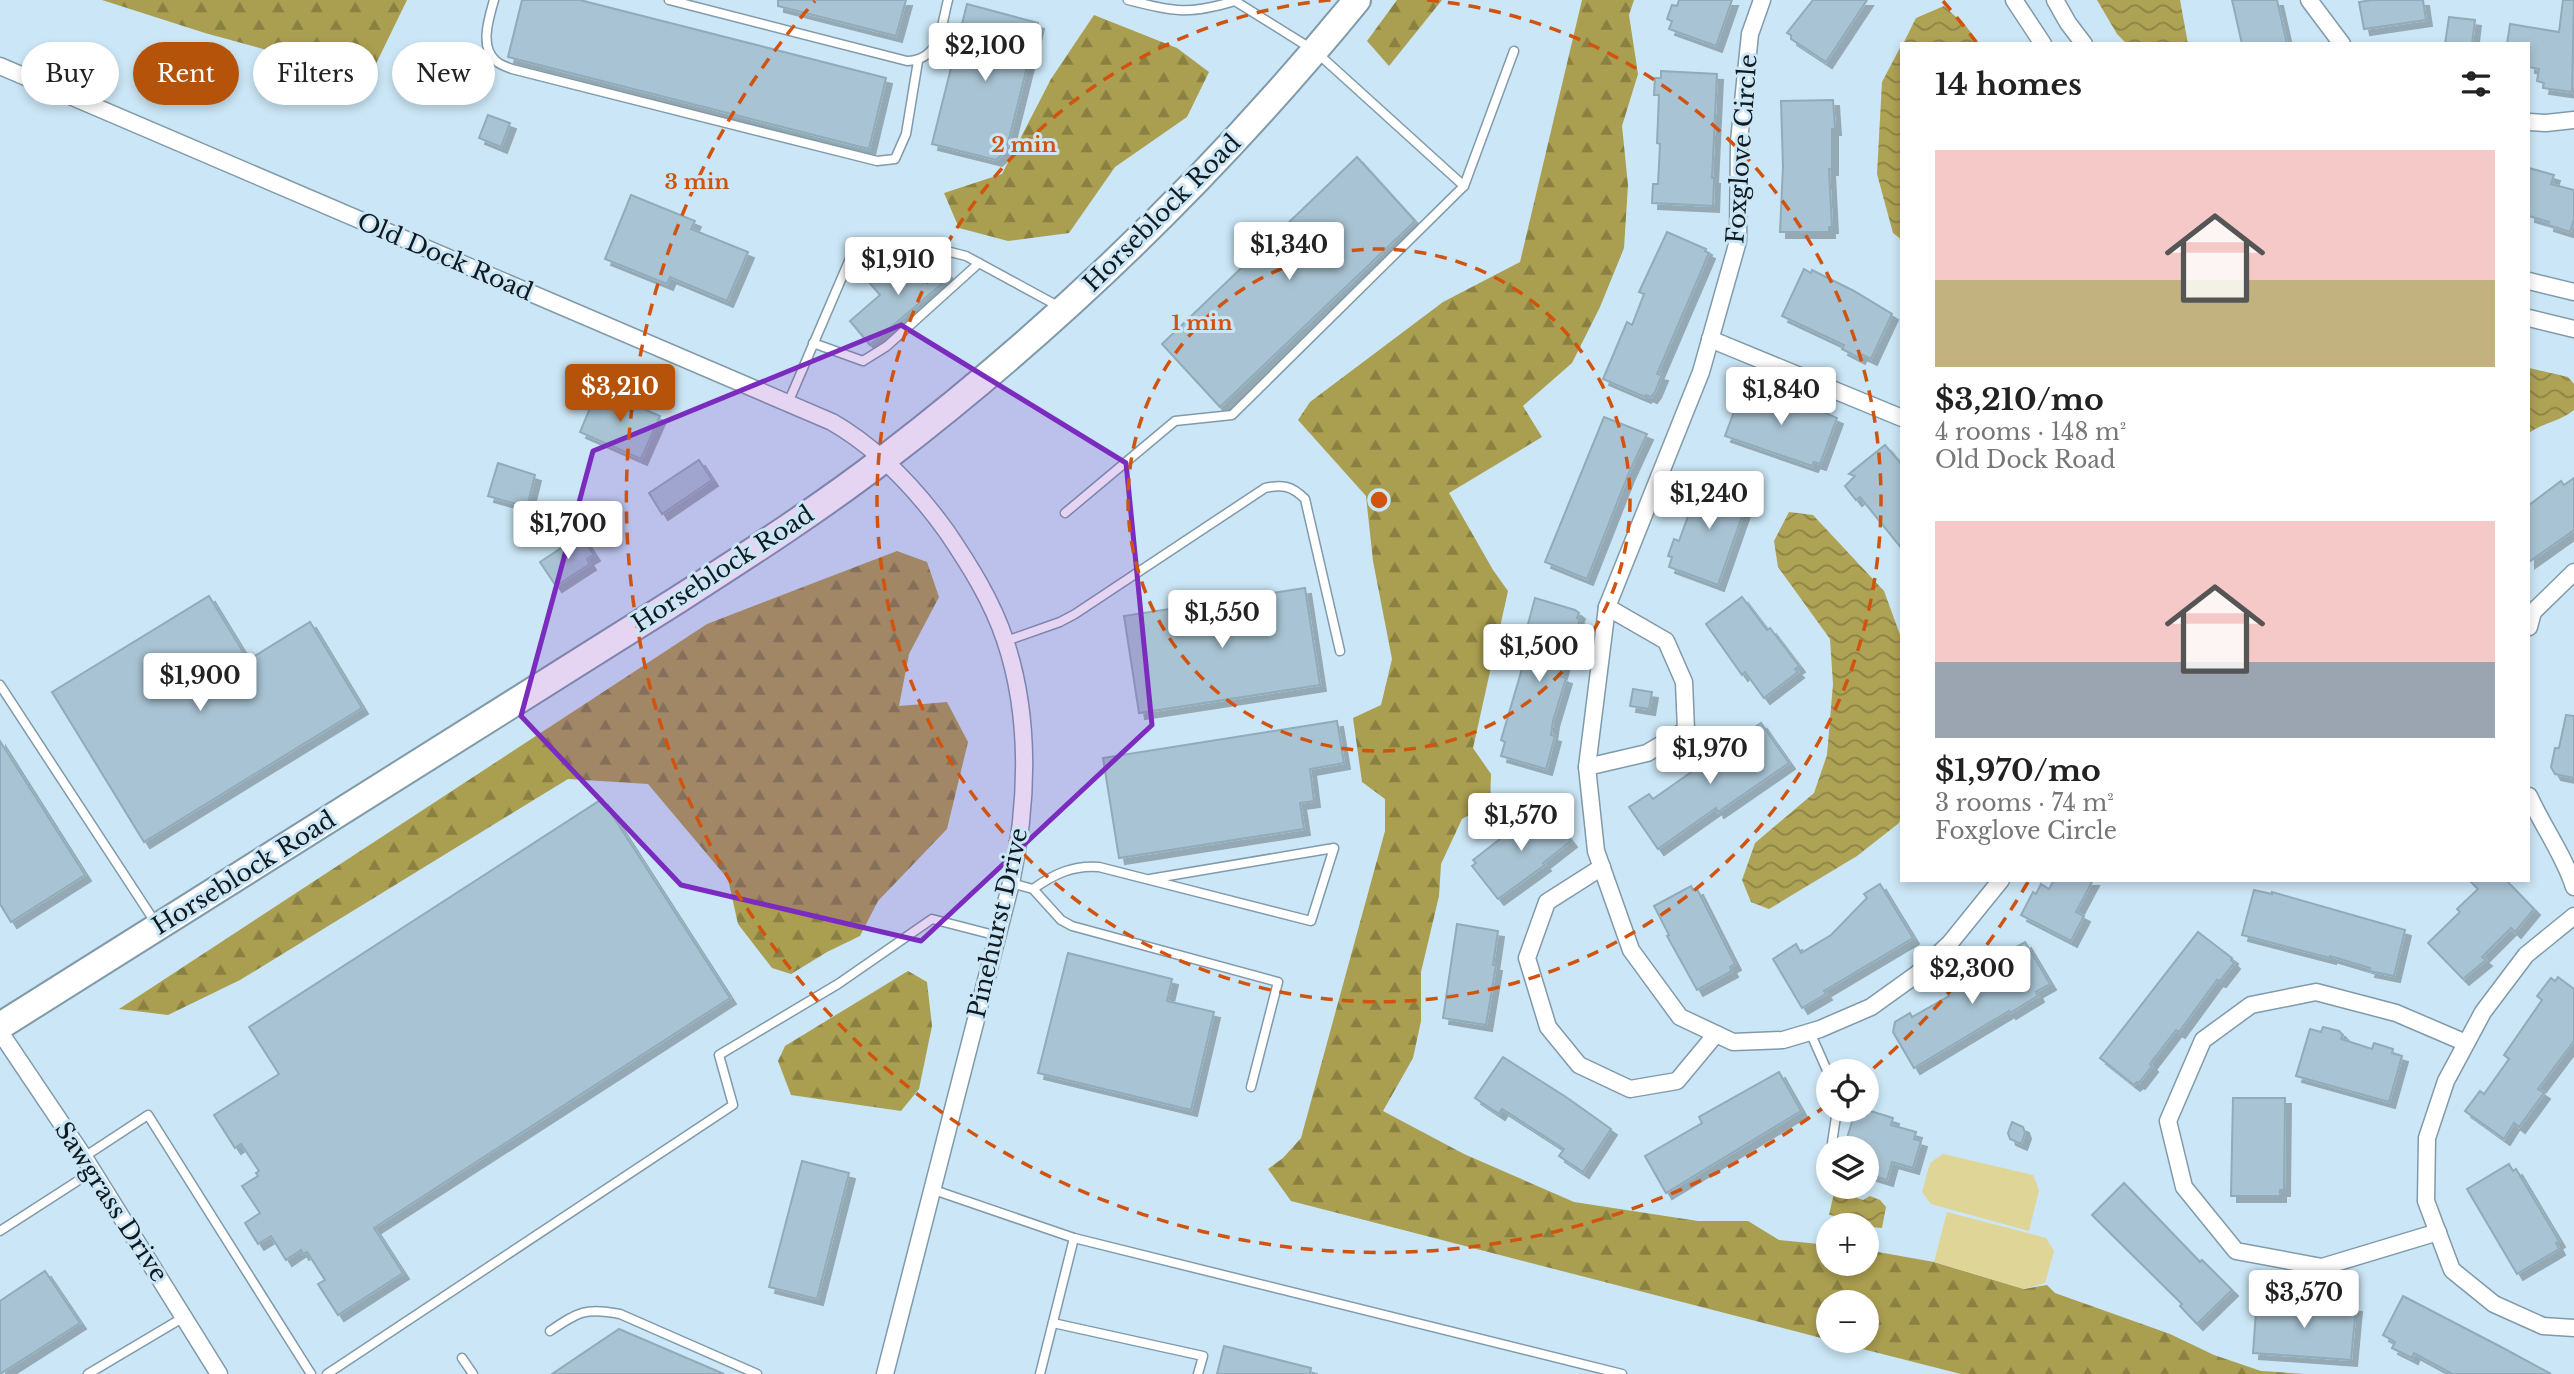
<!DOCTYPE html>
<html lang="en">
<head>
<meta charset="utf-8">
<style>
  body { margin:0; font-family:"Libre Baskerville",serif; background:#f6f6f6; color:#222; height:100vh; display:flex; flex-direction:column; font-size:26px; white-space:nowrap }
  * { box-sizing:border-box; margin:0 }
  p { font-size:23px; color:#767676 }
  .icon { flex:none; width:38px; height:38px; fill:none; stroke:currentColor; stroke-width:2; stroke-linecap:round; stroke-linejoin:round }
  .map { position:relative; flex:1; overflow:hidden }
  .drawer { position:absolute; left:1900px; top:42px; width:630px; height:840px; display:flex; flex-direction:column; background:#fff; border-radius:0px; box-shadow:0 4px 10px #0003 }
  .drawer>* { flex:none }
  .top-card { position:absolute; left:21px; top:42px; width:665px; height:63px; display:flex; gap:14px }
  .fabs { position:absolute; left:1816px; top:1059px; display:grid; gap:14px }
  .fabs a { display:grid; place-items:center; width:63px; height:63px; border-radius:50%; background:#fff; box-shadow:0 4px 10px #0003; font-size:35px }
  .price { position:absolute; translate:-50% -60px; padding:0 16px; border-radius:7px; background:#fff; color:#222; font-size:23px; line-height:46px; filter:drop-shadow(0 2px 4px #0008) }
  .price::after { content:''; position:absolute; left:50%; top:42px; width:21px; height:16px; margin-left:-10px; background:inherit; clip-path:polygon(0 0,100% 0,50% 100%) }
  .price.current { background:#b45309; color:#fff }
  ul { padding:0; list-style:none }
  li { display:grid; align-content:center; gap:14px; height:371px; padding:0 35px }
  li span { display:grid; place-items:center; height:217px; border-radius:0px; color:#555 }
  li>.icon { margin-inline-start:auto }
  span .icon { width:126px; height:126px; fill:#fffc; stroke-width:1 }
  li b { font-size:30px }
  h2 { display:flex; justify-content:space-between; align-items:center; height:84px; padding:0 35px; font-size:30px }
  .pill { padding:0 24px; border-radius:32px; background:#fff; box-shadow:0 4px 10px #0003; font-size:24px; line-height:63px }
  .pill.current { background:#b45309; color:#fff }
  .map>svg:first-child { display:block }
  .forest { fill:url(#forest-firs) }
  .garden { fill:#ded597 }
  .water { fill:url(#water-waves) }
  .building { fill:#a8c3d3; stroke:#91abba; stroke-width:2; filter:url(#shadow) }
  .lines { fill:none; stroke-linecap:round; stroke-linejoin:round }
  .service-casing { stroke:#809aa9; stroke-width:11 }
  .minor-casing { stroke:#809aa9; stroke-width:19 }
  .primary-casing { stroke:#809aa9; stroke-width:30 }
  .service { stroke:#fff; stroke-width:8 }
  .minor { stroke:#fff; stroke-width:16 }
  .primary { stroke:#fff; stroke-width:26 }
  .marked { fill:#7b2cbf; fill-opacity:0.2; stroke:#7b2cbf; stroke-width:5; stroke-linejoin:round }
  .ring { fill:none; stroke:#d2530e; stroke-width:3.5; stroke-dasharray:12 9 }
  .labels { text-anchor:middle; stroke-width:6; stroke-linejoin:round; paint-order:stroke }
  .street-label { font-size:24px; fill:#101a1f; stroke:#cbe6f6 }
  .centre { fill:#d2530e; stroke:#cbe6f6; stroke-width:3.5 }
  .ring-label { font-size:21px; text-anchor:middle; font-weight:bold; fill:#d2530e; stroke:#cbe6f6; stroke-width:6; stroke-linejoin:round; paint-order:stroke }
</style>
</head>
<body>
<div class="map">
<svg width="2574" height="1374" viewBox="0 0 2574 1374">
  <defs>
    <pattern id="forest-firs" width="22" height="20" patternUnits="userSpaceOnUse" patternTransform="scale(1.75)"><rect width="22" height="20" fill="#aa9e50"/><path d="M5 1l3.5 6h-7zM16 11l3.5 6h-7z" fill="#898042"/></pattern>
    <pattern id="water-waves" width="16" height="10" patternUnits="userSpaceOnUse" patternTransform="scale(1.75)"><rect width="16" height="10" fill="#aea254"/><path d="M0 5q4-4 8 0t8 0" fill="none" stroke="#8c8345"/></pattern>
    <filter id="shadow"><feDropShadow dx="6" dy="6" stdDeviation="0" flood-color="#0004"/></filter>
  </defs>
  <rect width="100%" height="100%" fill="#cbe6f6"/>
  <g class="forest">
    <path d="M102 0H407L369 78 205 33Z"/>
    <path d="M1397 0H1442L1389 66 1367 41Z"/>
    <path d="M1582 0H1634L1629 15 1638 74 1622 126 1628 185 1624 248 1600 307 1572 363 1523 406 1542 437 1449 493 1493 570 1508 591 1473 748 1491 774 1490 803 1462 819 1441 864 1439 896 1421 972V1021L1413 1058 1383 1111 1464 1154 1574 1202 1698 1221H1748L1779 1240 1829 1245V1264H1867V1250L1934 1262 2024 1289 2047 1285 2055 1293 2170 1334 2214 1355 2261 1371 2305 1374H1961L1831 1341 1867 1340V1302H1829V1340L1291 1201 1268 1169 1283 1158 1301 1138 1385 831V799L1362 782 1353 718 1381 705 1392 659 1373 561 1366 496 1298 420 1310 402 1443 302 1520 262Z"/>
    <path d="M1094 15 1177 48 1209 72 1187 117 1115 167 1069 233 1008 241 959 228 944 193 1002 174 1051 79Z"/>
    <path d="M897 551 927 562 939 597 909 654 899 706 947 702 968 742 947 829 878 901 860 936 827 952 791 974 772 968 738 924 728 879 648 784 568 779 240 980 168 1015 119 1009 707 624Z"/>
    <path d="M908 971 927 982 932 1026 919 1089 901 1111 791 1095 778 1061 785 1046Z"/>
  </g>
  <g class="garden">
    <path d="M1943 1154 2033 1175 2039 1190 2029 1231 1931 1204 1922 1192 1930 1163Z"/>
    <path d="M1947 1212 2046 1238 2054 1251 2045 1283 2024 1289 1934 1262Z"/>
  </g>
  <g class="water">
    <path d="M2097 0H2180L2188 44H2127L2117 34Z"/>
    <path d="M1944 6 1965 25 1980 44H1903L1916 18Z"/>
    <path d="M1902 44V240L1893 233 1877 174 1882 82Z"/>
    <path d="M2529 368 2568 377 2574 384V410C2561 421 2542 423 2529 433Z"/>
    <path d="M1789 512 1813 515 1884 591 1902 640V813L1899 823 1857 856 1769 909 1751 902 1742 880 1755 843 1814 793 1827 755 1833 684 1830 639 1778 567 1774 541Z"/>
    <path d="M1844 1190H1853L1857 1198 1863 1200 1870 1196 1880 1200 1886 1207 1882 1228 1849 1225 1836 1216 1829 1215 1834 1193Z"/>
  </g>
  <g class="building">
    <path d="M522 0H580L886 78 869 149 508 57Z"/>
    <path d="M778 0H906L896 36 778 6Z"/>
    <path d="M1679 0H1732L1716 46 1669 29 1672 21 1667 19 1672 5 1677 6Z"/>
    <path d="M1813 0H1867L1826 62 1791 39V35L1787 33Z"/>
    <path d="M2232 0H2277L2287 44H2242Z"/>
    <path d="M2372 0H2423L2426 20 2364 29 2359 2Z"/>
    <path d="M2563 0H2574L2572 92 2543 88 2544 83 2537 81 2539 69 2529 67V44H2507L2510 24 2559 32Z"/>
    <path d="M967 4 1038 23 1006 151 996 160 932 144Z"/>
    <path d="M2449 17 2475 20 2472 44H2445Z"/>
    <path d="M1661 71 1717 74 1712 178H1714L1713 206 1652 203 1653 184H1658L1660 144 1657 143 1659 95H1654L1655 78H1661Z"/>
    <path d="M1833 100 1835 129H1832V169H1829L1832 227H1829V232H1780L1783 167 1781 101Z"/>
    <path d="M488 115 510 123 501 147 479 138Z"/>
    <path d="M1357 157 1415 221 1220 407 1162 344Z"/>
    <path d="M2529 168 2554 175 2551 184 2574 190V219L2570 232 2548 225 2549 222 2529 216Z"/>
    <path d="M631 195 695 221 691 229 748 252 727 301 670 277 667 284 605 259Z"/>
    <path d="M1667 232 1706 249 1705 251 1709 253 1657 374 1662 375 1655 392 1651 397 1646 395 1645 397 1603 379 1627 322 1632 325 1644 294 1639 292Z"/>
    <path d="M930 254 950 277 870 345 850 321 880 295 867 280 887 264 900 279Z"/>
    <path d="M1804 269 1811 273 1812 270 1854 291 1892 314 1871 359 1861 354 1859 358 1842 349 1844 345 1782 316Z"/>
    <path d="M1743 387 1754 391 1755 388 1771 393 1769 398 1808 412 1810 406 1837 418 1820 464 1814 462 1812 466 1725 436Z"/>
    <path d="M598 389 660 416 641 459 580 432Z"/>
    <path d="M1604 417 1647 434 1628 475 1587 579 1545 562Z"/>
    <path d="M1885 445 1902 465V549L1860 497 1856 500 1845 486 1855 476 1849 474Z"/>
    <path d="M699 460 712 480 662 514 649 493Z"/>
    <path d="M498 463 535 475 527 507 488 496Z"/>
    <path d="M1703 475 1747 491 1745 498 1748 499 1718 585 1669 567 1672 557 1668 556 1674 539 1679 541Z"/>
    <path d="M2574 478V530L2529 562V505L2561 481 2564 485Z"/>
    <path d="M581 535 594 555 587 559 590 564 556 586 540 562Z"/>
    <path d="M1305 588 1320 685 1139 713 1124 616Z"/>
    <path d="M209 596 248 660 310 622 362 708 144 842 52 692Z"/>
    <path d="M1742 597 1767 630 1770 628 1799 666 1795 669 1798 672 1764 698 1745 672 1742 675 1706 624Z"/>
    <path d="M1535 598 1575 610 1579 613 1577 618 1580 619 1575 634H1572L1560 676 1566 678 1553 721 1551 735 1555 736 1546 769 1501 756 1505 742 1501 740 1527 652 1521 650Z"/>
    <path d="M1633 689 1652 692 1649 709 1630 706Z"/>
    <path d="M2566 715 2574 716V778L2555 774 2551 767 2555 748H2559Z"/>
    <path d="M1337 721 1344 763 1310 769 1314 801 1300 803 1304 829 1119 858 1103 758Z"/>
    <path d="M1761 723 1789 763 1718 812 1716 808 1658 849 1629 807 1649 794 1653 799Z"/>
    <path d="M0 741 85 875 11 922 0 904Z"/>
    <path d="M602 799 730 998 374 1228 403 1273 338 1315 318 1284 325 1280 307 1252 303 1254 301 1250 286 1260 271 1236 258 1244 245 1223 260 1213 242 1186 258 1176 256 1173 259 1171 241 1144 235 1148 214 1115 279 1074 249 1027Z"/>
    <path d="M1540 808 1543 812 1546 809 1571 841 1543 863 1545 865 1498 899 1472 866 1476 863 1473 860Z"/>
    <path d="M2054 880H2093L2076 912 2084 916 2071 941 2021 915 2033 892 2036 894 2041 884 2049 889Z"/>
    <path d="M2469 880H2506L2534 909 2515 932 2511 928 2482 957 2486 960 2463 979 2428 943 2460 912 2457 909 2478 889Z"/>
    <path d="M1880 884 1913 938 1824 991 1826 994 1802 1008 1773 959 1796 944 1801 953 1831 935 1867 898 1864 894Z"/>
    <path d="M1691 886 1693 890 1697 889 1735 964 1730 967 1732 971 1697 990 1667 936 1669 935 1654 906Z"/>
    <path d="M2254 890 2272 894V892L2405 930 2394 976 2369 971 2370 968 2330 956V958L2242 935Z"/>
    <path d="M1457 924 1498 931 1493 965H1496L1486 1025 1443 1018Z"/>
    <path d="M2198 932 2232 958 2231 960 2234 963 2220 981 2217 980 2179 1032 2176 1030 2150 1064 2152 1066 2139 1083 2137 1082 2134 1085 2100 1058Z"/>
    <path d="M2025 942 2050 984 2036 992 2038 996 2010 1013 2009 1011 1914 1068 1893 1032 1895 1022 1910 1013 1912 1017 1949 996 1947 993 2005 959 2003 955Z"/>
    <path d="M1068 953 1172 979 1167 1001 1214 1012 1191 1110 1038 1073Z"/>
    <path d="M2558 977 2574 989V1041L2538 1089 2544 1093 2519 1127 2514 1123 2504 1139 2465 1111 2480 1091 2484 1094 2509 1059 2504 1055 2542 1000 2537 996 2551 978 2555 981Z"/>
    <path d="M2323 1027 2339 1031 2343 1035 2341 1039 2372 1049 2374 1043 2393 1049 2392 1053 2402 1056 2389 1102 2296 1076 2310 1029 2321 1032Z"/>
    <path d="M1503 1057 1566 1097 1611 1129 1583 1172 1559 1156 1564 1149 1502 1109 1499 1114 1475 1098Z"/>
    <path d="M1779 1072 1801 1111 1666 1193 1645 1156 1702 1123 1699 1117Z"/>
    <path d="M2233 1098H2285L2284 1190H2280V1196H2231Z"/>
    <path d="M1867 1110 1893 1118 1891 1125 1916 1132 1914 1139 1921 1141 1913 1168 1892 1162 1887 1180 1867 1174V1148H1844L1855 1112 1867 1115Z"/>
    <path d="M2012 1122 2023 1127 2025 1133 2021 1144 2010 1139 2008 1133Z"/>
    <path d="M802 1161 849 1173 817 1299 769 1287Z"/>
    <path d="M2509 1164 2513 1171 2516 1169 2559 1241 2556 1243 2559 1249 2517 1274 2467 1189Z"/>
    <path d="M2124 1183 2200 1262 2202 1260 2232 1290 2197 1324 2180 1306 2182 1304 2092 1215Z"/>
    <path d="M45 1271 80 1323 0 1374V1301Z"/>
    <path d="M2403 1296 2505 1349 2551 1374H2452L2414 1353 2412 1358 2392 1348 2395 1342 2383 1335Z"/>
    <path d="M2257 1298 2327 1307V1304L2356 1306 2351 1360 2253 1353Z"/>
    <path d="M619 1329 724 1374H552Z"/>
    <path d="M1224 1346 1311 1368 1310 1374H1217Z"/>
  </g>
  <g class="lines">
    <g class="service-casing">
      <g id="service">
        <path d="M494 0C489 18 479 47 496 61 500 65 507 67 512 69L877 161 895 159 906 134 918 61"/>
        <path d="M669 0 907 61C941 60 941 26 948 0"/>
        <path d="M1128 0C1176 12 1188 15 1235 1L1315 51 1464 186"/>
        <path d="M813 343 863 361 887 346 979 263"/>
        <path d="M788 403 855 247 915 243 966 256 1058 306"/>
        <path d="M1065 513 1175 421 1232 415 1464 186 1514 51"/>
        <path d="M1006 641 1060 622 1075 614 1265 488C1283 484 1292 486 1305 499L1340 651"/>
        <path d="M0 685 155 922"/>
        <path d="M1011 883 1033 889 1061 920 1072 926 1278 982 1251 1087"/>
        <path d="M1033 889C1054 874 1073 865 1099 867L1311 921 1334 848 1150 879"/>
        <path d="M1810 1032 1829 1075"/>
        <path d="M1832 1143 1837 1110"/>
        <path d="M84 1157 148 1115 311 1374"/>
        <path d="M931 1189 1074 1238 1622 1374"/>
        <path d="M0 1231 93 1171"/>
        <path d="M1053 1323 1203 1356 1198 1374"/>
        <path d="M550 1331C578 1312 586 1307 620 1314L757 1374"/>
        <path d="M462 1358 473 1374"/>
        <path d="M88 1374 184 1317"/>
        <path d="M327 1374 733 1105 719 1055 838 984 932 919 998 936"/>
        <path d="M1040 1374 1074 1238"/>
      </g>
    </g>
    <g class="minor-casing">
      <g id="minor">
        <path d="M1762 0 1750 34 1739 141 1738 241 1701 372 1607 607 1587 767 1596 851 1631 950 1680 1017 1733 1042 1783 1040 1820 1029 1871 1007 1917 974 1950 943 2001 880"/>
        <path d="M2014 0 2043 44"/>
        <path d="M2055 0 2068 23 2084 44"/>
        <path d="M2309 0 2342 44"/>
        <path d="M0 66 832 422C879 449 916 489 947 532 970 566 992 601 1005 640 1031 717 1028 804 1011 883L885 1374"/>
        <path d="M2529 122 2546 123 2574 120"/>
        <path d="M2529 281 2574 292"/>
        <path d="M2529 318 2574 329"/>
        <path d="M1710 339 1902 418"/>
        <path d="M2529 627 2533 612 2574 572"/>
        <path d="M1587 767 1647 753 1686 730 1684 682 1666 641 1607 607"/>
        <path d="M2529 796C2543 827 2564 855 2574 887"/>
        <path d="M1602 867 1547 902 1527 958 1548 1027 1579 1065 1630 1089 1677 1081 1716 1034"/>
        <path d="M2574 916 2526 955 2483 1012 2446 1081 2427 1138 2426 1201 2452 1270 2494 1304 2543 1326 2574 1328"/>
        <path d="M0 1032 84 1157 219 1374"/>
        <path d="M2438 1232 2322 1267 2236 1251 2184 1187 2168 1121 2203 1040 2251 1005 2316 992 2396 1013 2466 1043"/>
      </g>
    </g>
    <g class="primary-casing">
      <path id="primary" d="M0 1026 679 599C749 554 819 509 884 459 1059 325 1218 170 1357 0"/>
    </g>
    <use href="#service" class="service"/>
    <use href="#minor" class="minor"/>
    <use href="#primary" class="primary"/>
  </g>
  <path class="marked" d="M901 325 1126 463 1152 725 921 941 681 885 521 716 593 451Z"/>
  <g class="ring">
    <circle cx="1379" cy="500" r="251"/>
    <path d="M1427 0A502 502 0 1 1 1331 0"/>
    <path d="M2028 882A753 753 0 0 1 1868 1073M1827 1105A753 753 0 0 1 815 1M1943 1A753 753 0 0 1 1976 42"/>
  </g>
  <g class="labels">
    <g class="street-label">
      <text transform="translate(1742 149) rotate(-86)" y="8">Foxglove Circle</text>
      <text transform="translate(1162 213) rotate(-45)" y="8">Horseblock Road</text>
      <text transform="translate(445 257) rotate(23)" y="8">Old Dock Road</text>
      <text transform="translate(723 569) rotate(-33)" y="8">Horseblock Road</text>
      <text transform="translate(244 873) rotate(-32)" y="8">Horseblock Road</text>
      <text transform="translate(998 923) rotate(-77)" y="8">Pinehurst Drive</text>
      <text transform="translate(111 1202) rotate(57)" y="8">Sawgrass Drive</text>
    </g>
  </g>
  <circle cx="1379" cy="500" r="10" class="centre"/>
  <g class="ring-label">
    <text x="1024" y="152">2 min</text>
    <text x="697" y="189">3 min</text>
    <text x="1202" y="330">1 min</text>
  </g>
</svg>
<div class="fabs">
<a><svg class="icon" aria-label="locate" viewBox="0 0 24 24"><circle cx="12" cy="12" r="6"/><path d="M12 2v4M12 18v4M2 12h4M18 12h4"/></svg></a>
<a><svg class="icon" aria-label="layers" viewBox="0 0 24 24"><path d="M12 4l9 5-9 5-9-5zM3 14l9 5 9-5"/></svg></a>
<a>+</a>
<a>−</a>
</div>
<b class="price" style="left:985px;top:83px">$2,100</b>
<b class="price" style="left:1289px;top:282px">$1,340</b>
<b class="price" style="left:898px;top:297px">$1,910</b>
<b class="price current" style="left:620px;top:424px">$3,210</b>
<b class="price" style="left:1781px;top:427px">$1,840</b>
<b class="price" style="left:1709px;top:531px">$1,240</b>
<b class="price" style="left:568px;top:561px">$1,700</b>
<b class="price" style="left:1222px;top:650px">$1,550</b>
<b class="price" style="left:1539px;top:684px">$1,500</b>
<b class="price" style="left:200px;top:713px">$1,900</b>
<b class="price" style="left:1710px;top:786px">$1,970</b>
<b class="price" style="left:1521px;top:853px">$1,570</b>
<b class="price" style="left:1972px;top:1006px">$2,300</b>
<b class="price" style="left:2304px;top:1330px">$3,570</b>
<div class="top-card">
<a class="pill">Buy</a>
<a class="pill current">Rent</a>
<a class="pill">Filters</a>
<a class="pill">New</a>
</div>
<section class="drawer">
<h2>14 homes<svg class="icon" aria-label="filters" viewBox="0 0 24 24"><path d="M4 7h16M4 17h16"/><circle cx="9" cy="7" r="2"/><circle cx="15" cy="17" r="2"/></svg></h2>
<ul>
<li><span style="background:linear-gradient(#f6c9c9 60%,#c2b280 0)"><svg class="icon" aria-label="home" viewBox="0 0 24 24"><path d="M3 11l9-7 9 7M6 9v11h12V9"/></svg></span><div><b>$3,210/mo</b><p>4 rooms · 148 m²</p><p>Old Dock Road</p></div></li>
<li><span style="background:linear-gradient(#f6c9c9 65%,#9aa5b1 0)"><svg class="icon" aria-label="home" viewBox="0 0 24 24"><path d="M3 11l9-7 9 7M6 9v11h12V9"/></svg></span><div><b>$1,970/mo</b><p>3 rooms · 74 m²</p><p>Foxglove Circle</p></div></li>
</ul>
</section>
</div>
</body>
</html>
